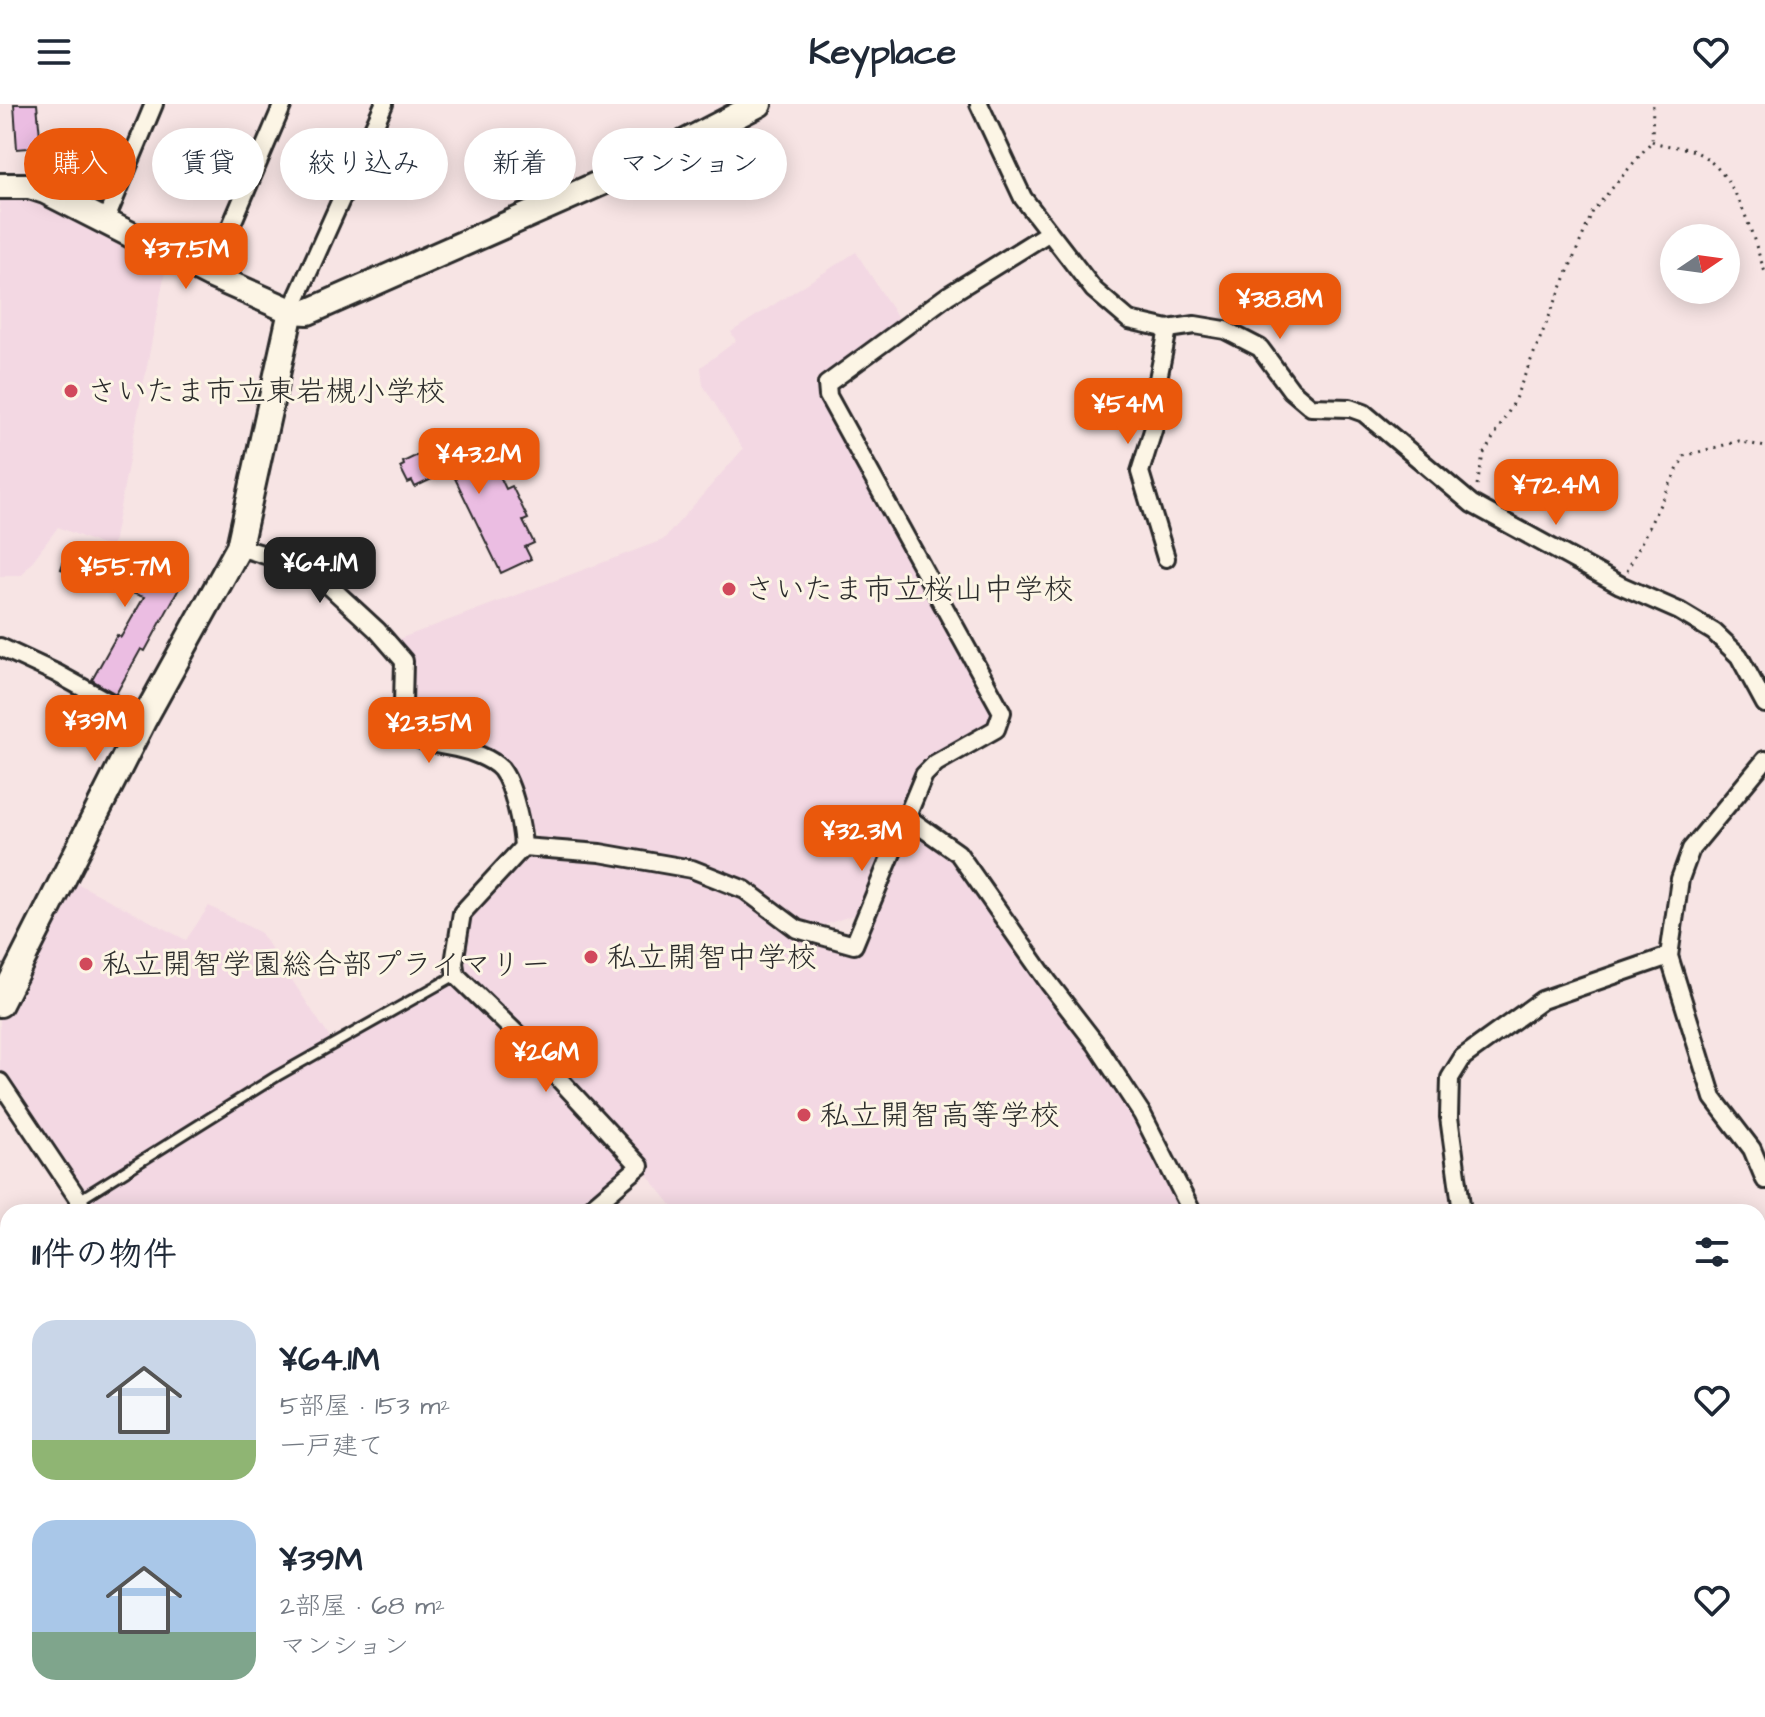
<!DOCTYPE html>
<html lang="ja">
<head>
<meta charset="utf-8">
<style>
  body { margin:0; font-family:"Architects Daughter","Klee One",sans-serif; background:#f2f2f3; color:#1f2937; height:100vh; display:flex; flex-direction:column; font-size:30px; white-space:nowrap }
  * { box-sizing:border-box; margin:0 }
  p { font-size:26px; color:#747a83 }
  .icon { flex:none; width:44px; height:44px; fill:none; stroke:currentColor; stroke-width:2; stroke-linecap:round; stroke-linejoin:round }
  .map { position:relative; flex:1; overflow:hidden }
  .details { position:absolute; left:0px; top:1100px; width:1766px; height:514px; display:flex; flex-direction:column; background:#fff; border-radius:24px 24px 0 0; box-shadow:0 4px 20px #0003 }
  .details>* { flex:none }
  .banner { position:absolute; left:24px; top:24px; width:800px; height:72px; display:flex; gap:16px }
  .needle { width:52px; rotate:77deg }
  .controls { position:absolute; left:1660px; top:120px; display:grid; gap:16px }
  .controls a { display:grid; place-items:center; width:80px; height:80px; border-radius:50%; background:#fff; box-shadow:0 4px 20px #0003; font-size:40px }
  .price { position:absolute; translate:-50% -68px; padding:0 18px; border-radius:16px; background:#ea580c; color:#fff; font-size:26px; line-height:52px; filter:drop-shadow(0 2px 4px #0008) }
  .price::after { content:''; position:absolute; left:50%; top:48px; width:24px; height:18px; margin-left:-12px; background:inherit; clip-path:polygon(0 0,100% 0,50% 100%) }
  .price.active { background:#222; color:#fff }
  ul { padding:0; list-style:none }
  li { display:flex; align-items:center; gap:24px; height:200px; padding:0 32px }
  li span { display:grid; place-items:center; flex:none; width:224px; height:160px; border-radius:24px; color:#555 }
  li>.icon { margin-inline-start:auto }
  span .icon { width:96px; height:96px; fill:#fffc; stroke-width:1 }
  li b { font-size:34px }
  h2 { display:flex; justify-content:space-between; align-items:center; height:96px; padding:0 32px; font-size:34px }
  .tag { padding:0 28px; border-radius:36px; background:#fff; box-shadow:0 4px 20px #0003; font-size:28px; line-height:72px }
  .tag.active { background:#ea580c; color:#fff }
  header { display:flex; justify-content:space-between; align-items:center; height:104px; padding:0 32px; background:#fff; font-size:36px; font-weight:700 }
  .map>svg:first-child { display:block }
  .built { fill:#f3d8e3 }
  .building { fill:#ebbde2; stroke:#2b2b2b; stroke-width:2 }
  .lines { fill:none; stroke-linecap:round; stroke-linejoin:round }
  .lane-casing { stroke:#2b2b2b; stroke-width:14 }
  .street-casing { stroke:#2b2b2b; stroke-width:22 }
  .secondary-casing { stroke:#2b2b2b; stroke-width:30 }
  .path { stroke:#2b2b2b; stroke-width:3; stroke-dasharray:2 6; stroke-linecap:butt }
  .lane { stroke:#fcf5e5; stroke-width:8 }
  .street { stroke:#fcf5e5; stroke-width:16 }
  .secondary { stroke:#fcf5e5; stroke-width:24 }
  .poi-dot { fill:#d1495b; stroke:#fcf5e5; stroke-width:3 }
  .labels { text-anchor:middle; stroke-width:6; stroke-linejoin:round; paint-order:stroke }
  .poi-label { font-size:30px; fill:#2b2b2b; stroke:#fcf5e5; text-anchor:start }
</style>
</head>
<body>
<header><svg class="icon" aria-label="menu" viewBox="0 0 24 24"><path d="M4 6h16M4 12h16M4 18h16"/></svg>Keyplace<svg class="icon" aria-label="heart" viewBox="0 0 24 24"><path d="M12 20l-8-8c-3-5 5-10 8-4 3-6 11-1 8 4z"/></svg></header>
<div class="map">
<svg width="1765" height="1613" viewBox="0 0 1765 1613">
  <rect width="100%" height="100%" fill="#f7e4e4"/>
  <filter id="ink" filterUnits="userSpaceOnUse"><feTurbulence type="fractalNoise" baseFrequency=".0125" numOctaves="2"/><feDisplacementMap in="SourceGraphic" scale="16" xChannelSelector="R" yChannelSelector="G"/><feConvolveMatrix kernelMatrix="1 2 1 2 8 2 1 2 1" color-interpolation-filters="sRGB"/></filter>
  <g filter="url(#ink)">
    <g class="built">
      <path d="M10 81 168 152 112 445 58 423 22 471 0 472V82Z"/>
      <path d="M856 148 899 216 815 277 820 297 998 608 995 620 918 662 856 810 824 821 800 816 741 775 689 759 622 742H544L525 717 499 655 420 632 411 607 413 581 399 535 663 436 743 345 703 281 701 263 736 237 731 228Z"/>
      <path d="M907 713 958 749 1142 1010 1192 1108H677L640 1062 586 1108H83L0 978V900L65 773 186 836 209 802 261 829 334 940 456 871 462 809 523 743 600 749 745 786 797 825 854 840Z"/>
      <path d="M902 1606H1699L1695 1613H901Z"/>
    </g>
    <g class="building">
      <path d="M14 0H37L41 43 17 45Z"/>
      <path d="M461 330 466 341 471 338 476 348 486 343 506 385 512 382 528 415 523 417 534 439 525 443 531 455 501 469 451 366 415 383 412 377 408 379 400 363 404 361 403 358Z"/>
      <path d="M69 441 158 471 180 483 145 547 141 545 116 590 92 576 117 531 121 533 144 493 61 465Z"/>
    </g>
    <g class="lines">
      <g class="lane-casing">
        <path id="lane" d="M79 1096 277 972 456 871"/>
      </g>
      <g class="street-casing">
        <g id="street">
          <path d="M979 0 1023 94 1094 186 1129 216 1168 225 1195 221 1225 226 1260 244 1291 286 1311 303 1350 304 1364 309 1472 400 1620 481 1679 507 1714 528 1739 552 1765 600"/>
          <path d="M104 120 154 0"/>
          <path d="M210 171 283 0"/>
          <path d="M291 207 384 0"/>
          <path d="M239 443 311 465 377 526 404 557 403 600 409 630C430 641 434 639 456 644 470 647 491 654 501 665 514 682 522 723 523 743L462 809 454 859 456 871 519 932 640 1062 586 1108"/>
          <path d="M1166 454 1140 368 1155 320 1158 275 1168 225"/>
          <path d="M0 543 56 569 143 617"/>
          <path d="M1765 656 1691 745 1680 775 1669 852 1713 994 1752 1045 1765 1076"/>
          <path d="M907 713 958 749 1049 879 1096 940 1142 1010 1192 1108"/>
          <path d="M523 743 600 749 692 765 745 786 797 825 854 841 924 671 936 659 996 625 1002 608 828 292 827 280 947 192 1048 129"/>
          <path d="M0 978 79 1096 83 1108"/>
          <path d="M1462 1108 1449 1013 1450 974 1463 953 1542 896 1669 852"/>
          <path d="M1758 1186H1765"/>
          <path d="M0 1570 8 1558"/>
          <path d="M564 1606 577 1613"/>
          <path d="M1209 1606V1613"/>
          <path d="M267 1613 269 1606"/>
        </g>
      </g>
      <g class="secondary-casing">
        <g id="secondary">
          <path d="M0 82H30L45 87 210 171 291 207 308 208 637 63 759 0"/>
          <path d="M0 900 143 617 239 443 291 207"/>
          <path d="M1758 1501 1765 1487"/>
          <path d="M1700 1613 1704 1606"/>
        </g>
      </g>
      <g class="path">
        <path d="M1652 37C1665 43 1681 42 1694 47 1738 67 1750 128 1765 168"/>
        <path d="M1477 381 1483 351 1512 302 1593 107 1652 37 1653 0"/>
        <path d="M1627 467 1684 352 1739 337 1765 343"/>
      </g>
      <use href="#lane" class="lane"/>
      <use href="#street" class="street"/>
      <use href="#secondary" class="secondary"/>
    </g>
  </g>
  <g class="poi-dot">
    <circle cx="71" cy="287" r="8"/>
    <circle cx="729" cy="485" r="8"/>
    <circle cx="591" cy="853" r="8"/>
    <circle cx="86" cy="860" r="8"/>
    <circle cx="804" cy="1011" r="8"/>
  </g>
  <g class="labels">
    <g class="poi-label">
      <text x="87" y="297">さいたま市立東岩槻小学校</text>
      <text x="745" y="495">さいたま市立桜山中学校</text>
      <text x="607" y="863">私立開智中学校</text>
      <text x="102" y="870">私立開智学園総合部プライマリー</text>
      <text x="820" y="1021">私立開智高等学校</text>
    </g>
  </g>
</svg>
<div class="controls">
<a><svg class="needle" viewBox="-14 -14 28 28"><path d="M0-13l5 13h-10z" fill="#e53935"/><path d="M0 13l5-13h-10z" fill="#747a83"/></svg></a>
</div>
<b class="price" style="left:186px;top:187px">¥37.5M</b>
<b class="price" style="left:1280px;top:237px">¥38.8M</b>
<b class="price" style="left:1128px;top:342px">¥54M</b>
<b class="price" style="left:479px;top:392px">¥43.2M</b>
<b class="price" style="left:1556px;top:423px">¥72.4M</b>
<b class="price active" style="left:320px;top:501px">¥64.1M</b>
<b class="price" style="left:125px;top:505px">¥55.7M</b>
<b class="price" style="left:95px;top:659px">¥39M</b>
<b class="price" style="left:429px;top:661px">¥23.5M</b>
<b class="price" style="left:862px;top:769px">¥32.3M</b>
<b class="price" style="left:546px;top:990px">¥26M</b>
<div class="banner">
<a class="tag active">購入</a>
<a class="tag">賃貸</a>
<a class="tag">絞り込み</a>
<a class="tag">新着</a>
<a class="tag">マンション</a>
</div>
<section class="details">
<h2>11件の物件<svg class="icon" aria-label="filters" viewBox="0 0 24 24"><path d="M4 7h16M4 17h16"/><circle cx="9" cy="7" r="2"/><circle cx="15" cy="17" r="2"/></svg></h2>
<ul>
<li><span style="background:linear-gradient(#c9d6e8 75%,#8fb573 0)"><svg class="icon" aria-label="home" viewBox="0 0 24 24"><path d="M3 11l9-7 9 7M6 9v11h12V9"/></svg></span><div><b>¥64.1M</b><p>5部屋 · 153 m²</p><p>一戸建て</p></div><svg class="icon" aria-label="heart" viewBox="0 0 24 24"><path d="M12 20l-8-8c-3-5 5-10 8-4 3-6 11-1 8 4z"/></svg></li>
<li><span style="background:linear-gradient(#a9c7e8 70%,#7fa58c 0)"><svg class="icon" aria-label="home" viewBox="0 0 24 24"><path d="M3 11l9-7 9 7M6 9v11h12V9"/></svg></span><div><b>¥39M</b><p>2部屋 · 68 m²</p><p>マンション</p></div><svg class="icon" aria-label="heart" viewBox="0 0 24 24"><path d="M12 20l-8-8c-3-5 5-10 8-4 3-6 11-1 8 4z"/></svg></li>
</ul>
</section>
</div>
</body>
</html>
